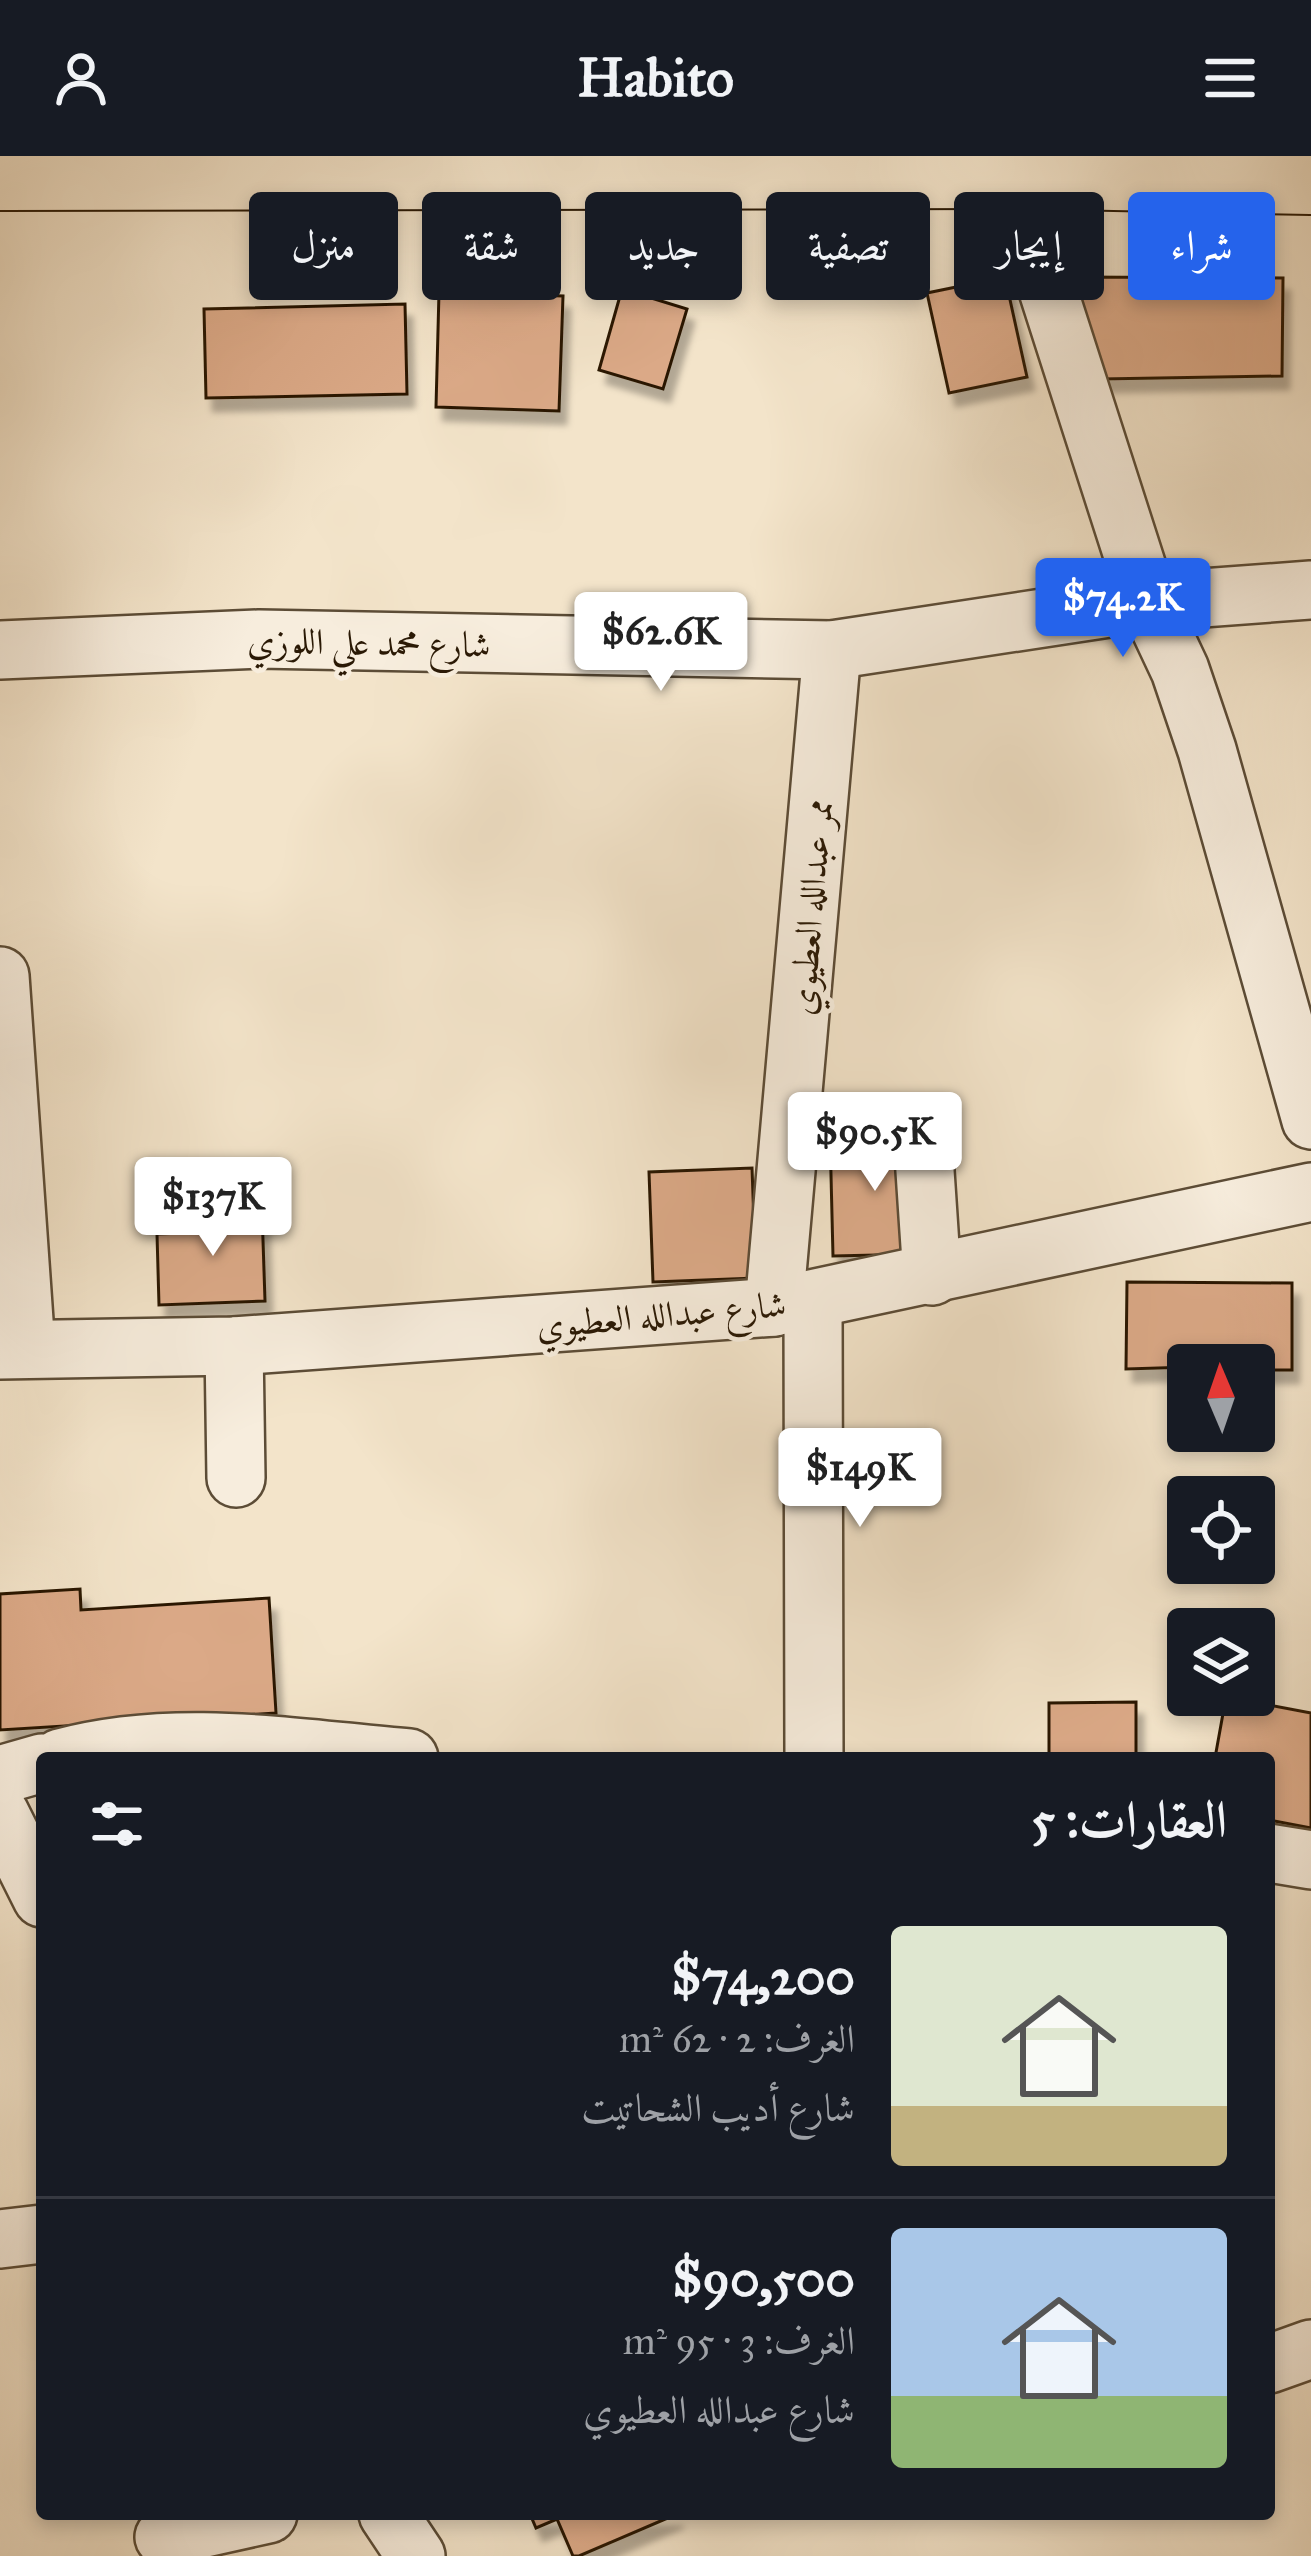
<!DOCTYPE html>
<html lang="ar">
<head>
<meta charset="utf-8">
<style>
  body { margin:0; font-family:"IM FELL Great Primer",Amiri,serif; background:#20242c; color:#f1f3f6; direction:rtl; height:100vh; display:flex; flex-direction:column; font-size:45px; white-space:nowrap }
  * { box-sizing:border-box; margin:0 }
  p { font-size:39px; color:#9ea1a6 }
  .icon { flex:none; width:66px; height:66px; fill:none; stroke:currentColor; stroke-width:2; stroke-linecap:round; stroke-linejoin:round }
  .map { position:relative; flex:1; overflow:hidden; direction:ltr }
  .panel { position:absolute; left:36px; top:1596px; width:1239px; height:768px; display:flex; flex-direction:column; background:#171b24; border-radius:12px; box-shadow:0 6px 18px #0003; direction:rtl }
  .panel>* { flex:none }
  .banner { position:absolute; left:36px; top:36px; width:1239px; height:108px; direction:rtl; display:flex; gap:24px }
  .needle { width:78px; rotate:358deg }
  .fabs { position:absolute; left:1167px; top:1188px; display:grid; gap:24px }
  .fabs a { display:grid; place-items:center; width:108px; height:108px; border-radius:12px; background:#171b24; box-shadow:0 6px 18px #0003; font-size:60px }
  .price { position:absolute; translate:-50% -102px; padding:0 27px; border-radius:12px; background:#fff; color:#222; font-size:39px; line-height:78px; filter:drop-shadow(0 3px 6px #0008) }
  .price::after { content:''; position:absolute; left:50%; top:72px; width:36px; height:27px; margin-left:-18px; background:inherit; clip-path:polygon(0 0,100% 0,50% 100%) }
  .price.active { background:#2563eb; color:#fff }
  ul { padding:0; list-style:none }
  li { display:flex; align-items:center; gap:36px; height:300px; padding:0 48px }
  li+li { border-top:3px solid #363941 }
  li span { display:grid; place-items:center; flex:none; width:336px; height:240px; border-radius:12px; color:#555 }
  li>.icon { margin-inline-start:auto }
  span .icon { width:144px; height:144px; fill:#fffc; stroke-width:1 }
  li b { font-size:51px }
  h2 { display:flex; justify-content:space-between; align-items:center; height:144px; padding:0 48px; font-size:51px }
  .pill { padding:0 42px; border-radius:12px; background:#171b24; box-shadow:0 6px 18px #0003; font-size:42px; line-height:108px }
  .pill.active { background:#2563eb; color:#fff }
  header { display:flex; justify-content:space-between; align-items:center; height:156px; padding:0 48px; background:#171b24; font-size:54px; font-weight:700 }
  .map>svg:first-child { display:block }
  .building { fill:#dba987; stroke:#2a1905; stroke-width:3; filter:url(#shadow) }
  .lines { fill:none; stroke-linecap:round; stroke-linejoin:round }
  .minor-casing { stroke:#5c4c36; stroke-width:62 }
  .major-casing { stroke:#2a1905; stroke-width:70 }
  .minor { stroke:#f7eddd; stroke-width:57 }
  .major { stroke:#f3e4ca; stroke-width:66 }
  .labels { text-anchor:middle; stroke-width:9; stroke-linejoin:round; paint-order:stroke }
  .street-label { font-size:36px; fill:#2a1905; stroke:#f7eddd }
</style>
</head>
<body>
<header><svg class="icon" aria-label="menu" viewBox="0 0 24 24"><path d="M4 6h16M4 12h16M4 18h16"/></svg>Habito<svg class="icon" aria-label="person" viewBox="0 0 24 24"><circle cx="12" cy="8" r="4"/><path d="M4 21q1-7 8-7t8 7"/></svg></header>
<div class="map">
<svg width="1311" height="2400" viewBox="0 0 1311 2400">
  <defs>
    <filter id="shadow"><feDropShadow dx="7" dy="13" stdDeviation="3" flood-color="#0004"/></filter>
  </defs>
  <rect width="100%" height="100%" fill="#f3e4ca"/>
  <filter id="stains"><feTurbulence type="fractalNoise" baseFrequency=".00167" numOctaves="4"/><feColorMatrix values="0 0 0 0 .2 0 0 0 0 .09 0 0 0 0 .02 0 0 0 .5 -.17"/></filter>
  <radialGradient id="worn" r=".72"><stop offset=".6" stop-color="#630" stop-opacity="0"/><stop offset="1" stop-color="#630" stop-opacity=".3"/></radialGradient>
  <g class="building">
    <path d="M1005 121 1027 221 949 237 927 137Z"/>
    <path d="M1075 121 1283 122 1282 220 1100 223Z"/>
    <path d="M622 133 687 153 663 233 599 214Z"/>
    <path d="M439 136 563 140 559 255 436 251Z"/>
    <path d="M405 148 407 238 206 242 204 153Z"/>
    <path d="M917 975 920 1098 833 1100 830 978Z"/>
    <path d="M752 1012 756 1122 653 1126 649 1016Z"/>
    <path d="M262 1054 265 1145 159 1149 157 1078 183 1077V1057Z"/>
    <path d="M1127 1126 1292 1127V1214H1254V1209L1126 1213Z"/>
    <path d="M80 1433 81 1454 269 1442 276 1557 0 1574V1438Z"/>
    <path d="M1226 1541 1311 1557V1672L1269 1664V1602H1215Z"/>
    <path d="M1136 1546V1602H1049V1547Z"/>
    <path d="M530 2358H677L579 2400H573L557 2363 536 2372Z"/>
  </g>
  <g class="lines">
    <g class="minor-casing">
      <g id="minor">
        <path d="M1011 19 1148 446 1180 514 1207 594 1311 964"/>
        <path d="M0 494 259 483 832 494 1148 446 1311 434"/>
        <path d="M0 820 26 1193"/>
        <path d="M923 985 932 1120"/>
        <path d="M813 1145 814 1602"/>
        <path d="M774 1151 832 494"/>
        <path d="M234 1190 236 1322"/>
        <path d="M0 1194 234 1190 774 1151 1311 1036"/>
        <path d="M60 1602C174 1571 293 1592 409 1602"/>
        <path d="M0 1619 42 1607"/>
        <path d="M0 1658 42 1742"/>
        <path d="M1269 1697 1311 1704"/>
        <path d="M0 2083 42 2078"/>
        <path d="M1269 2208 1311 2193"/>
        <path d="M388 2358 416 2400"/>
        <path d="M164 2381 268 2358"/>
      </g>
    </g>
    <g class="major-casing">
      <path id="major" d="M0 21 1011 19 1311 25"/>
    </g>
    <use href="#minor" class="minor"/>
    <use href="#major" class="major"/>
  </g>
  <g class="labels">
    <g class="street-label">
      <text transform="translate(369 486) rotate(1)" y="13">شارع محمد علي اللوزي</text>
      <text transform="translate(810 751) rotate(-85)" y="13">ممر عبدالله العطيوي</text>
      <text transform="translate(661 1158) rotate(-5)" y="13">شارع عبدالله العطيوي</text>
    </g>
  </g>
  <rect width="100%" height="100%" filter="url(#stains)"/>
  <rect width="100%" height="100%" fill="url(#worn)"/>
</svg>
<div class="fabs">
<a><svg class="needle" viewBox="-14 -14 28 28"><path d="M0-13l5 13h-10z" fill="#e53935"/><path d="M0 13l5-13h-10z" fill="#9ea1a6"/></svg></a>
<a><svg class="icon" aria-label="locate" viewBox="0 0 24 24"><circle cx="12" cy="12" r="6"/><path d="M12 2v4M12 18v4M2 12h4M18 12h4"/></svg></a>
<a><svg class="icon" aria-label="layers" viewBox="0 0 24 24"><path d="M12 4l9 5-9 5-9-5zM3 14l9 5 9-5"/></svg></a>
</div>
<b class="price active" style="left:1123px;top:504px">$74.2K</b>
<b class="price" style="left:661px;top:538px">$62.6K</b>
<b class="price" style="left:875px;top:1038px">$90.5K</b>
<b class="price" style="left:213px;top:1103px">$137K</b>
<b class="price" style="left:860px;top:1374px">$149K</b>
<div class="banner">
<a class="pill active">شراء</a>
<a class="pill">إيجار</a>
<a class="pill">تصفية</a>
<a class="pill">جديد</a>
<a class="pill">شقة</a>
<a class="pill">منزل</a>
</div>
<section class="panel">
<h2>العقارات: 5<svg class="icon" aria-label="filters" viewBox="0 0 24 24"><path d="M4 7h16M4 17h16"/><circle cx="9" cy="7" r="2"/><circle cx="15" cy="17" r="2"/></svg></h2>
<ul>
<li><span style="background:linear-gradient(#dfe7d0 75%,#c2b280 0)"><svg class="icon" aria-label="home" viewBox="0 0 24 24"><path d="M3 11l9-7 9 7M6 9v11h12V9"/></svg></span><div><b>$74,200</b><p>الغرف: 2 · 62 m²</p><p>شارع أديب الشحاتيت</p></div></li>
<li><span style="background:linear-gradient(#a9c7e8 70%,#8fb573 0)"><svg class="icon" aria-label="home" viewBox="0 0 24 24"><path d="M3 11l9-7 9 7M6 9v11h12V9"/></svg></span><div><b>$90,500</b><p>الغرف: 3 · 95 m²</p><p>شارع عبدالله العطيوي</p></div></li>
</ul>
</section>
</div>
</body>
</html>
